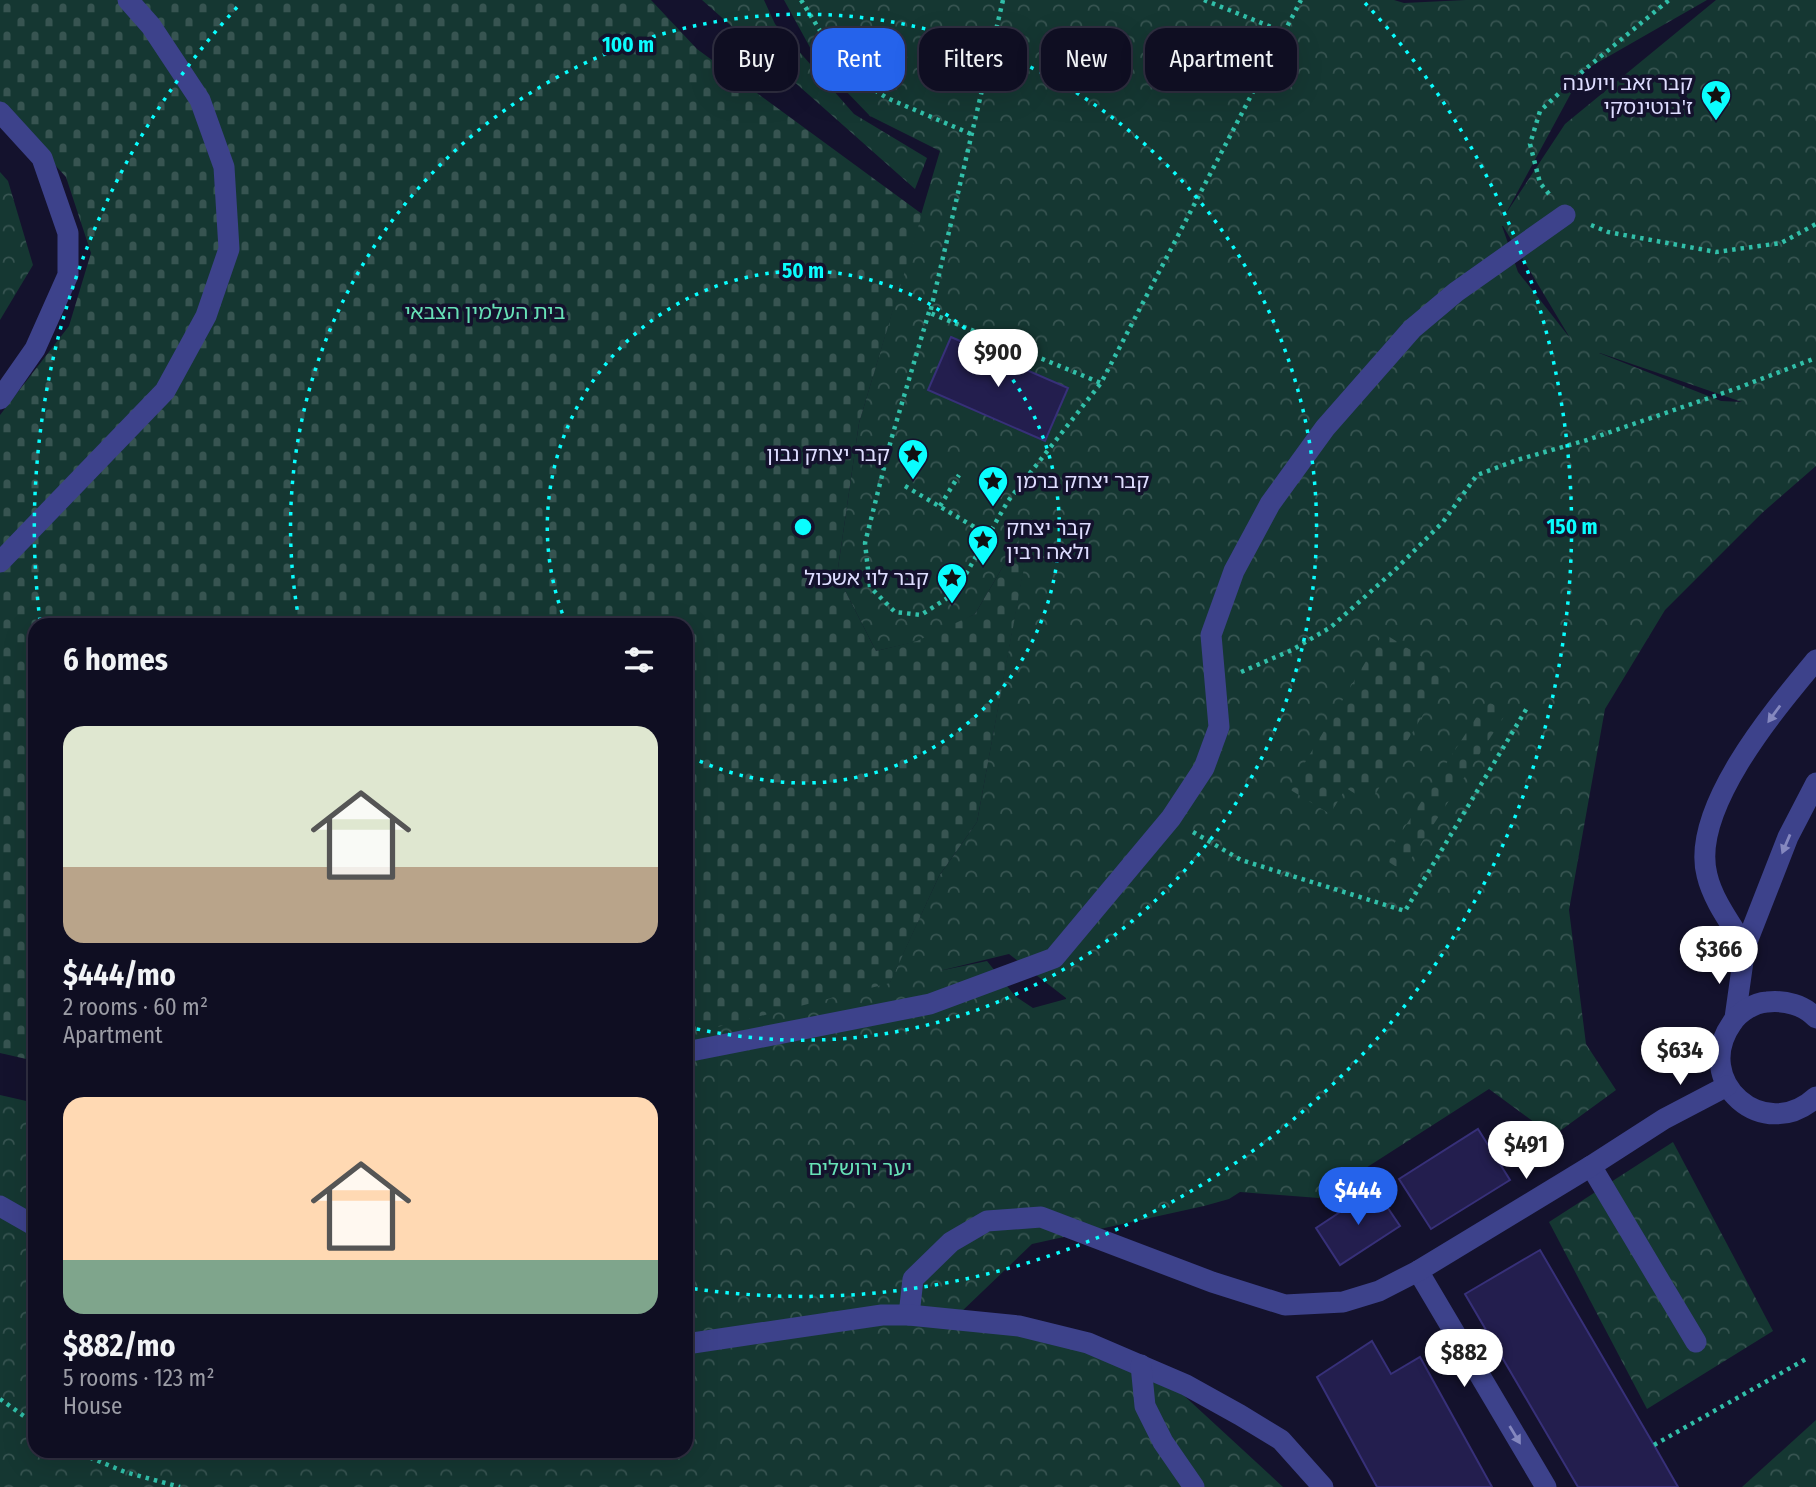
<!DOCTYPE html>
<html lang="en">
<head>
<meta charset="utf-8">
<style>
  body { margin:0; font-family:"Fira Sans Condensed","Noto Sans Hebrew",sans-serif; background:#18172a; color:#f1f3f6; height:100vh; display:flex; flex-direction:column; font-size:26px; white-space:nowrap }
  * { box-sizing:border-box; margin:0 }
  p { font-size:23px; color:#9b9ca5 }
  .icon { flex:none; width:38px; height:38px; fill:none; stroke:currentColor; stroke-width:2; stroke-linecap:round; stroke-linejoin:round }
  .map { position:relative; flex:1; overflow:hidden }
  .side { position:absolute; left:28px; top:618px; width:665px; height:840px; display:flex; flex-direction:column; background:#0f0e22; border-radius:21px; box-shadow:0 7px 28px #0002,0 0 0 2px #2f2e40 }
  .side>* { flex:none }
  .top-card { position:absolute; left:714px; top:28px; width:665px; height:63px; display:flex; gap:14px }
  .price { position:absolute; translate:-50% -60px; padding:0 16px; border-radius:24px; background:#fff; color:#222; font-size:23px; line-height:46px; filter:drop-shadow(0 2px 4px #0008) }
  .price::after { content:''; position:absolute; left:50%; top:42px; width:21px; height:16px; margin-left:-10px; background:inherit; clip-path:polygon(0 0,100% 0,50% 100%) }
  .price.selected { background:#2563eb; color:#fff }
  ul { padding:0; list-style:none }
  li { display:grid; align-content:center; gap:14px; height:371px; padding:0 35px }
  li span { display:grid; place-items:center; height:217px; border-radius:21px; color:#555 }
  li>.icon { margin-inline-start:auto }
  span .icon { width:126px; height:126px; fill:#fffc; stroke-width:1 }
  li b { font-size:30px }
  h2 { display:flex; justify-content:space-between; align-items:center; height:84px; padding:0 35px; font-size:30px }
  .chip { padding:0 24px; border-radius:21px; background:#0f0e22; box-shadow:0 7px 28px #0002,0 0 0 2px #2f2e40; font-size:24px; line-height:63px }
  .chip.selected { background:#2563eb; color:#fff }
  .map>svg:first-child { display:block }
  .forest { fill:url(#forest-crowns); fill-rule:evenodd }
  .cemetery { fill:url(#cemetery-stones) }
  .building { fill:#231e4e; stroke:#373079; stroke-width:2 }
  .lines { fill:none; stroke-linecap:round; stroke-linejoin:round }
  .path { stroke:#31bfa9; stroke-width:4.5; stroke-dasharray:3.5 5; stroke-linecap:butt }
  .minor { stroke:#3d428b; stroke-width:21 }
  .oneway { fill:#8588bf }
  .ring { fill:none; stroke:#0afdfe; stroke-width:3.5; stroke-dasharray:3.5 7 }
  .labels { text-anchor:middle; stroke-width:7; stroke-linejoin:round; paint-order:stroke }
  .poi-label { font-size:21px; fill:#deddff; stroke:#14122d; text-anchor:end }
  .park-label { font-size:21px; fill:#67e1b7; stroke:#14122d }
  .centre { fill:#0afdfe; stroke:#14122d; stroke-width:3.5 }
  .ring-label { font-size:21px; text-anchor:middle; font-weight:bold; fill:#0afdfe; stroke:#14122d; stroke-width:7; stroke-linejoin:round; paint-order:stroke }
</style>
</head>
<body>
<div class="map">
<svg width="1816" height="1487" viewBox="0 0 1816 1487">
  <defs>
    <pattern id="forest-crowns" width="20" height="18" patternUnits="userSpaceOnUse" patternTransform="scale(1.75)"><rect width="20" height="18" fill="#153732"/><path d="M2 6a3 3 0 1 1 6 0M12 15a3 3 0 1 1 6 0" fill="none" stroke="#375451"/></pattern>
    <pattern id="cemetery-stones" width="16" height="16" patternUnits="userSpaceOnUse" patternTransform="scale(1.75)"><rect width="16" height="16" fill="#153732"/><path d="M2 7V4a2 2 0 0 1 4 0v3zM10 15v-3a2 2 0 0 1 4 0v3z" fill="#375451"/></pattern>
  </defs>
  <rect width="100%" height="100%" fill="#14122d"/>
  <g class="forest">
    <path d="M702 0H764L775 24 854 114 927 158 915 189Z"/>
    <path d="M784 0H1394L1404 3 1466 0H1707L1583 71 1505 215 1565 124 1716 0H1816V466L1762 513 1665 610 1605 709 1569 910 1586 1044 1616 1090 1553 1136 1489 1089 1319 1198 1240 1192 1229 1199 1204 1206 1032 1244 959 1314 1090 1350 1179 1391 1283 1487H0V1095L35 1103V1451H686V1028L890 982 939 876 977 822 1033 516 975 614 928 639 876 651 837 575 859 423 940 151 870 116 818 62ZM1502 226H1503L1570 338 1518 272ZM1599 353H1600L1742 402 1721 401ZM1009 954 1066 998V999L1033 1008 1015 996 987 961 939 971Z"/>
    <path d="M0 172 8 181 33 265 0 320Z"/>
    <path d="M1673 1142 1773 1331 1647 1409 1549 1222Z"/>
    <path d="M1816 1420V1487H1742Z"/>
  </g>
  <g class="cemetery">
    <path d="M0 0H651L697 49 922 214 859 423 837 575 876 651 917 641 975 614 1034 514 977 822 939 876 890 983 686 1035V625H35V1061L0 1053V415L69 326 91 253 66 177 0 105Z"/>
    <path d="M1383 633 1448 673 1370 803 1346 788 1330 814 1289 789Z"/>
    <path d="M1487 701 1507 712 1403 871 1384 859Z"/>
  </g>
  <g class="building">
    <path d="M951 337 1068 388 1045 441 928 390Z"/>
    <path d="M1478 1129 1510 1180 1431 1229 1399 1179Z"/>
    <path d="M1375 1189 1400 1226 1340 1265 1316 1228Z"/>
    <path d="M1540 1250 1654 1445 1678 1487H1578L1465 1294Z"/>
    <path d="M1372 1341 1391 1374 1420 1357 1492 1487H1377L1317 1377Z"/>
  </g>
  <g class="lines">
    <g class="path">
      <path d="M801 0 845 71 887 98 971 134"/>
      <path d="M1003 0 930 313 1101 383 1301 0"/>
      <path d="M1204 0 1284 32"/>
      <path d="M1549 194 1540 183 1530 144 1540 111 1583 71 1669 0"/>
      <path d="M1591 225 1608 232 1716 252 1781 243 1816 224"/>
      <path d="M929 312 891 440 865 543 870 587 895 612 921 615 955 593 1008 501 1101 383"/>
      <path d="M905 486 988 535"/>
      <path d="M940 506 959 475"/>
      <path d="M1241 672 1292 650 1331 627 1397 568 1443 522 1477 475 1517 460 1587 440 1735 389 1816 358"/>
      <path d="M1193 832 1241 860 1405 911 1527 708"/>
      <path d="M0 1399 35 1424"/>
      <path d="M1654 1445 1806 1359"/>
      <path d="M74 1451 125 1472 180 1487"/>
    </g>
    <g class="minor">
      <path d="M0 112 42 158 68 233V275L35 349 0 399"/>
      <path d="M0 562 165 391 206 316 229 249 224 167 200 100 151 26 128 0"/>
      <path d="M1745 947C1732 925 1713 901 1707 875 1690 809 1776 708 1816 660"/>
      <path d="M1735 1018 1745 947 1788 837 1816 783"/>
      <path d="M1816 1018C1804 1005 1785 1000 1767 1002 1754 1003 1739 1012 1732 1023 1691 1081 1764 1145 1816 1097"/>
      <path d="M686 1052 930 1004 1054 958 1171 818 1204 768 1219 727 1211 635 1234 571 1270 504 1325 428 1412 329 1456 292 1565 215"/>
      <path d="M1591 1166 1696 1342"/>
      <path d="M0 1206 35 1226"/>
      <path d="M1418 1271 1546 1487"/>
      <path d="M909 1315 913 1279 951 1242 987 1221 1041 1217 1212 1282 1285 1305 1343 1302 1379 1291 1418 1271 1591 1166 1664 1119 1727 1086"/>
      <path d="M686 1344 882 1315H909L1019 1326 1088 1343 1186 1385 1240 1415 1281 1440 1323 1487"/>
      <path d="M1141 1365 1145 1406 1163 1442 1194 1487"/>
    </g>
  </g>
  <defs><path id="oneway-solid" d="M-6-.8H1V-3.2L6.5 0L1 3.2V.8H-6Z" transform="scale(1.75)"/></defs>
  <g class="oneway">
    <use href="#oneway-solid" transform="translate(1774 714) rotate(126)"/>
    <use href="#oneway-solid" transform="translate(1786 844) rotate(113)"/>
    <use href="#oneway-solid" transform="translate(1515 1435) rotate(59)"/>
  </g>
  <g class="ring">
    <path d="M566 623A256 256 0 1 1 687 755"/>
    <path d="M299 620A513 513 0 1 1 688 1027"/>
    <path d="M40 621A769 769 0 0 1 241 3M1365 3A769 769 0 0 1 689 1288"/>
  </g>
  <defs>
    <g id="sight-pin" transform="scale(1.575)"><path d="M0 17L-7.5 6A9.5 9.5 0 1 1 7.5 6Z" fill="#0afdfe" stroke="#14122d"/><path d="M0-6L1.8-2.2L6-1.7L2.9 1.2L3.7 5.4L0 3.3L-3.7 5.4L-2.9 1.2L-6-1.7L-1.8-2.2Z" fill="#111"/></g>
  </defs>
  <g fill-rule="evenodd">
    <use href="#sight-pin" x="1716" y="95"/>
    <use href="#sight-pin" x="913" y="454"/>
    <use href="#sight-pin" x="993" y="481"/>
    <use href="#sight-pin" x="983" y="540"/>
    <use href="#sight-pin" x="952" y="578"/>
  </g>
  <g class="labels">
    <g class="poi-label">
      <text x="1693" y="90">קבר זאב ויוענה<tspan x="1693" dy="24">ז'בוטינסקי</tspan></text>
      <text x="890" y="461">קבר יצחק נבון</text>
      <text x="1016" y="488" text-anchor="start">קבר יצחק ברמן</text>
      <text x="1006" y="535" text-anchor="start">קבר יצחק<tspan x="1006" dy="24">ולאה רבין</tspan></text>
      <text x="929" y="585">קבר לוי אשכול</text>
    </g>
    <g class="park-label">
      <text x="485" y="319">בית העלמין הצבאי</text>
      <text x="860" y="1175">יער ירושלים</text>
    </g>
  </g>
  <circle cx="803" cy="527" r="10" class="centre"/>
  <g class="ring-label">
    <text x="628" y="52">100 m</text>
    <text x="803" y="278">50 m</text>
    <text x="1572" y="534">150 m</text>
  </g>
</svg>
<b class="price" style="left:998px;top:389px">$900</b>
<b class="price" style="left:1719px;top:986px">$366</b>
<b class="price" style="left:1680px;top:1087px">$634</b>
<b class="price" style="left:1526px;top:1181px">$491</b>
<b class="price selected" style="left:1358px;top:1227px">$444</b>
<b class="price" style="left:1464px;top:1389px">$882</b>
<div class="top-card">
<a class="chip">Buy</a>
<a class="chip selected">Rent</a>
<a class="chip">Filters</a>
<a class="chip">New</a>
<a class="chip">Apartment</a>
</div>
<section class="side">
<h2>6 homes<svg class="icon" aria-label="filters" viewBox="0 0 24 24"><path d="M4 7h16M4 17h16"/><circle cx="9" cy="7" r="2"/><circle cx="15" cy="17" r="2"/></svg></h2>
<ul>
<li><span style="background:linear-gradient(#dfe7d0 65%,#b9a48a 0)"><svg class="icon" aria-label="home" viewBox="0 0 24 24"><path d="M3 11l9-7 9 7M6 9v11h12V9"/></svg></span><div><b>$444/mo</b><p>2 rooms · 60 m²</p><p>Apartment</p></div></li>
<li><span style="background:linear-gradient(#ffd9b3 75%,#7fa58c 0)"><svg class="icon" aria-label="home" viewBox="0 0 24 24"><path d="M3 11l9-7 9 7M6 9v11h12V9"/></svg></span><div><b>$882/mo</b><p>5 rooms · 123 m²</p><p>House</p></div></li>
</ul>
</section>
</div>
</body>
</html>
